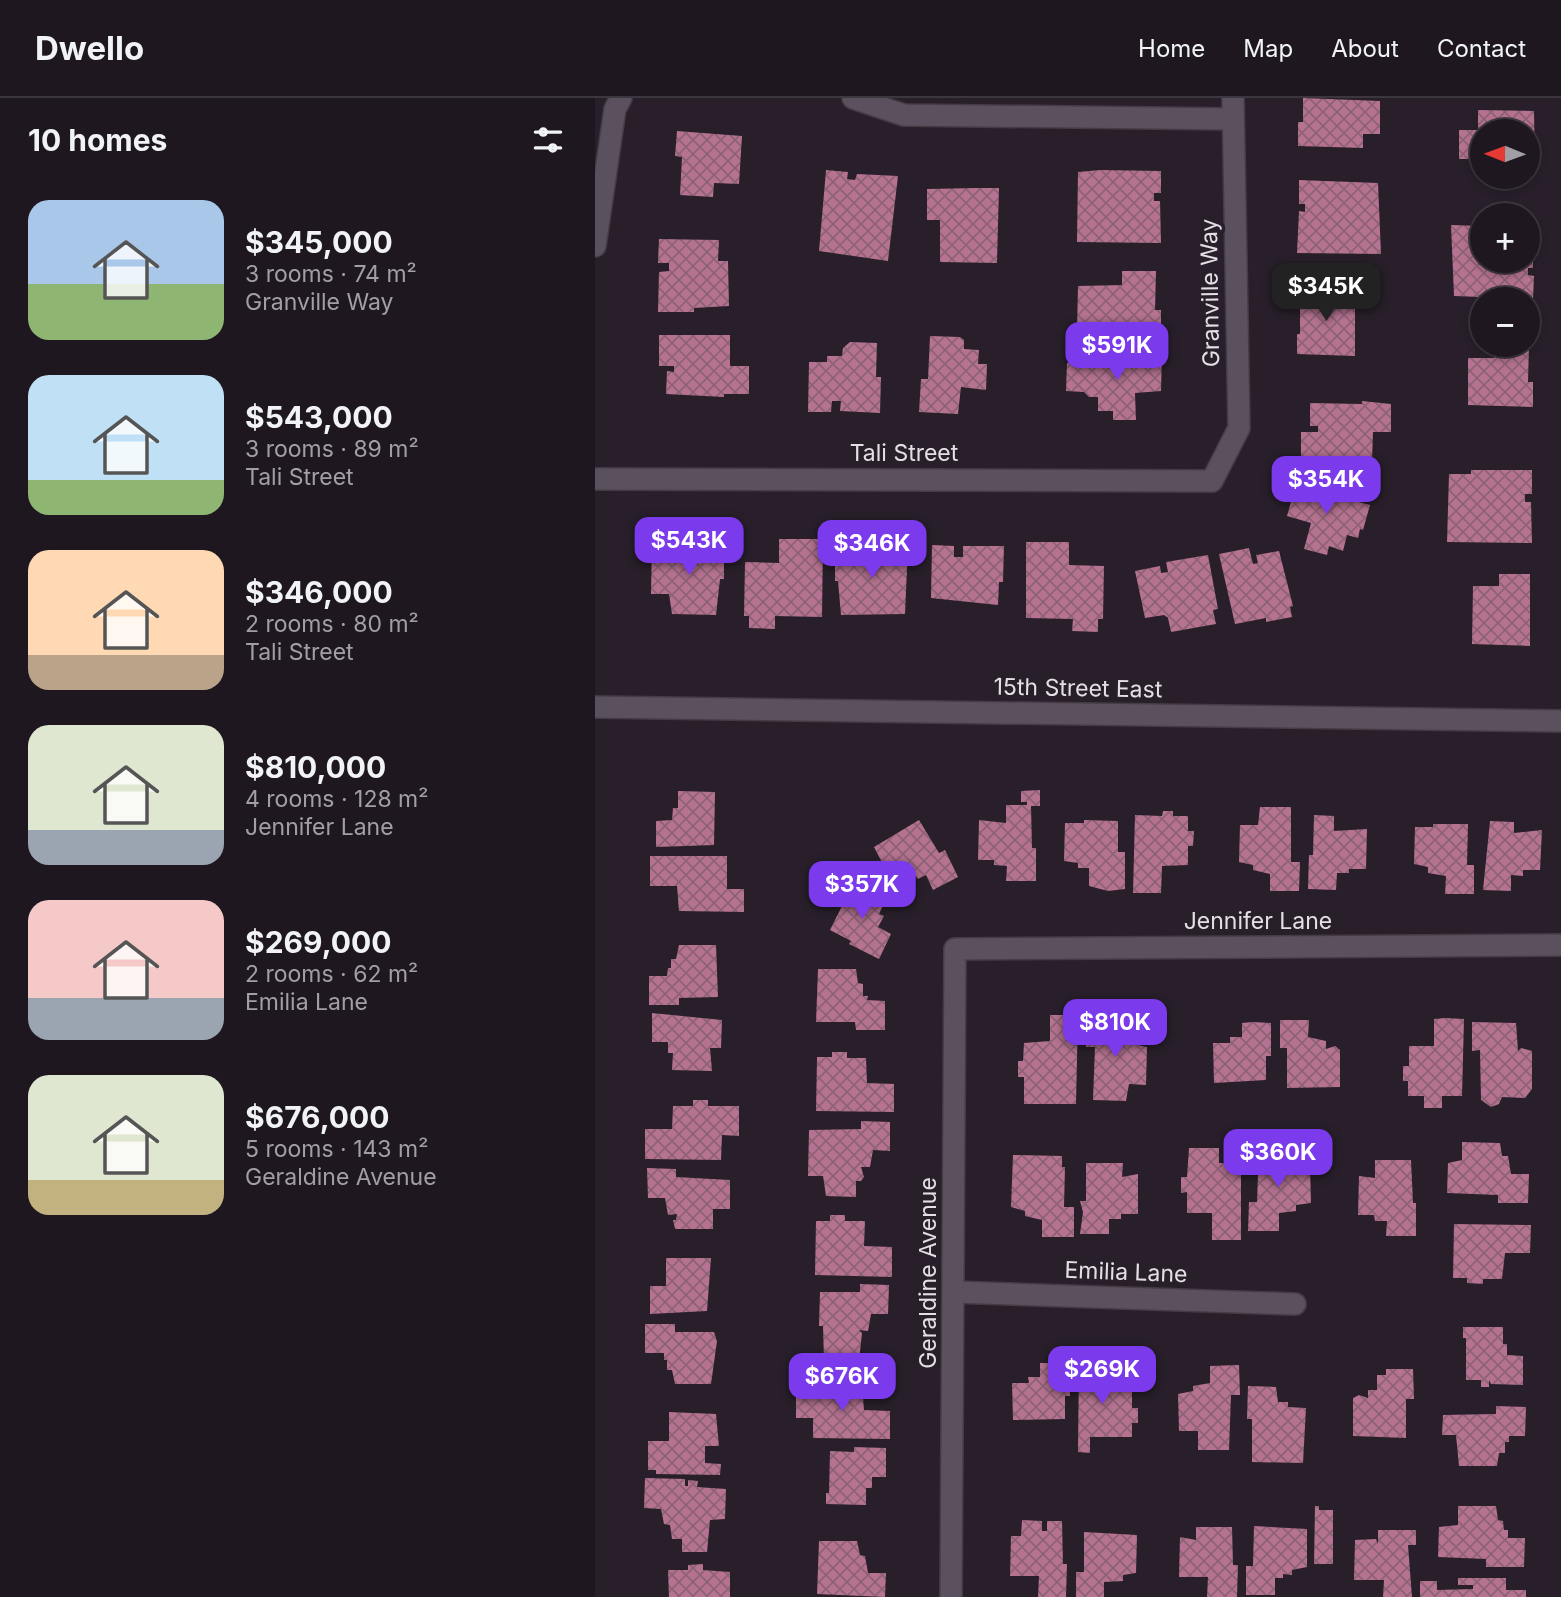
<!DOCTYPE html>
<html lang="en">
<head>
<meta charset="utf-8">
<style>
  body { margin:0; font-family:Inter,sans-serif; background:#2b242d; color:#f1f3f6; height:100vh; display:flex; flex-direction:column; font-size:26px; white-space:nowrap }
  * { box-sizing:border-box; margin:0 }
  p { font-size:23px; color:#a19fa5 }
  .icon { flex:none; width:38px; height:38px; fill:none; stroke:currentColor; stroke-width:2; stroke-linecap:round; stroke-linejoin:round }
  .map { position:relative; flex:1; overflow:hidden }
  .sheet { display:flex; flex-direction:column; background:#1e1720; width:595px }
  .sheet>* { flex:none }
  .needle { width:46px; rotate:271deg }
  .controls { position:absolute; left:875px; top:21px; display:grid; gap:14px }
  .controls a { display:grid; place-items:center; width:70px; height:70px; border-radius:50%; background:#1e1720; box-shadow:0 4px 10px #0003,0 0 0 2px #3c363e; font-size:35px }
  .price { position:absolute; translate:-50% -60px; padding:0 16px; border-radius:14px; background:#7c3aed; color:#fff; font-size:23px; line-height:46px; filter:drop-shadow(0 2px 4px #0008) }
  .price::after { content:''; position:absolute; left:50%; top:42px; width:21px; height:16px; margin-left:-10px; background:inherit; clip-path:polygon(0 0,100% 0,50% 100%) }
  .price.current { background:#222; color:#fff }
  ul { padding:0; list-style:none }
  li { display:flex; align-items:center; gap:21px; height:175px; padding:0 28px }
  li span { display:grid; place-items:center; flex:none; width:196px; height:140px; border-radius:21px; color:#555 }
  li>.icon { margin-inline-start:auto }
  span .icon { width:84px; height:84px; fill:#fffc; stroke-width:1 }
  li b { font-size:30px }
  h2 { display:flex; justify-content:space-between; align-items:center; height:84px; padding:0 28px; font-size:30px }
  header { display:flex; align-items:center; gap:42px; box-sizing:border-box; height:98px; padding:0 35px; background:#1e1720; border-bottom:2px solid #3c363e }
  header strong { font-size:33px }
  nav { display:flex; gap:38px; margin-inline-start:auto; font-size:24px }
  main { display:flex; flex:1; min-height:0 }
  .map>svg:first-child { display:block }
  .building { fill:url(#building-cross-hatch) }
  .lines { fill:none; stroke-linecap:round; stroke-linejoin:round }
  .minor-casing { stroke:#443b45; stroke-width:24 }
  .minor { stroke:#5b505d; stroke-width:21 }
  .labels { text-anchor:middle; stroke-width:7; stroke-linejoin:round; paint-order:stroke }
  .street-label { font-size:23px; fill:#e4dee5; stroke:#281f2a }
</style>
</head>
<body>
<header>
<strong>Dwello</strong>
<nav><a>Home</a><a>Map</a><a>About</a><a>Contact</a></nav>
</header>
<main>
<section class="sheet">
<h2>10 homes<svg class="icon" aria-label="filters" viewBox="0 0 24 24"><path d="M4 7h16M4 17h16"/><circle cx="9" cy="7" r="2"/><circle cx="15" cy="17" r="2"/></svg></h2>
<ul>
<li><span style="background:linear-gradient(#a9c7e8 60%,#8fb573 0)"><svg class="icon" aria-label="home" viewBox="0 0 24 24"><path d="M3 11l9-7 9 7M6 9v11h12V9"/></svg></span><div><b>$345,000</b><p>3 rooms · 74 m²</p><p>Granville Way</p></div></li>
<li><span style="background:linear-gradient(#bfe0f5 75%,#8fb573 0)"><svg class="icon" aria-label="home" viewBox="0 0 24 24"><path d="M3 11l9-7 9 7M6 9v11h12V9"/></svg></span><div><b>$543,000</b><p>3 rooms · 89 m²</p><p>Tali Street</p></div></li>
<li><span style="background:linear-gradient(#ffd9b3 75%,#b9a48a 0)"><svg class="icon" aria-label="home" viewBox="0 0 24 24"><path d="M3 11l9-7 9 7M6 9v11h12V9"/></svg></span><div><b>$346,000</b><p>2 rooms · 80 m²</p><p>Tali Street</p></div></li>
<li><span style="background:linear-gradient(#dfe7d0 75%,#9aa5b1 0)"><svg class="icon" aria-label="home" viewBox="0 0 24 24"><path d="M3 11l9-7 9 7M6 9v11h12V9"/></svg></span><div><b>$810,000</b><p>4 rooms · 128 m²</p><p>Jennifer Lane</p></div></li>
<li><span style="background:linear-gradient(#f6c9c9 70%,#9aa5b1 0)"><svg class="icon" aria-label="home" viewBox="0 0 24 24"><path d="M3 11l9-7 9 7M6 9v11h12V9"/></svg></span><div><b>$269,000</b><p>2 rooms · 62 m²</p><p>Emilia Lane</p></div></li>
<li><span style="background:linear-gradient(#dfe7d0 75%,#c2b280 0)"><svg class="icon" aria-label="home" viewBox="0 0 24 24"><path d="M3 11l9-7 9 7M6 9v11h12V9"/></svg></span><div><b>$676,000</b><p>5 rooms · 143 m²</p><p>Geraldine Avenue</p></div></li>
</ul>
</section>
<div class="map">
<svg width="966" height="1499" viewBox="0 0 966 1499">
  <defs>
    <pattern id="building-cross-hatch" width="8" height="8" patternUnits="userSpaceOnUse" patternTransform="scale(1.75)"><rect width="8" height="8" fill="#b57291"/><path d="M0 0l8 8M0 8l8-8" fill="none" stroke="#8d6276"/></pattern>
  </defs>
  <rect width="100%" height="100%" fill="#281f2a"/>
  <g class="building">
    <path d="M708 0 785 3V36H768V50L703 48V24H708Z"/>
    <path d="M883 12 939 13 940 71H933V33H887V71H883V61H864V32H883Z"/>
    <path d="M82 33 147 38 144 86 119 85 118 99 85 97 87 59 80 58Z"/>
    <path d="M231 72 253 74 252 81 260 82 262 76 303 78 293 163 224 153Z"/>
    <path d="M505 72 566 73V95H559V103H565L566 145 482 144 483 74Z"/>
    <path d="M704 82 783 85 786 156 702 155 704 113 710 114V106H704Z"/>
    <path d="M381 90H404L402 165 345 164V122H332V91Z"/>
    <path d="M856 127 887 128V163H933V128H941V156H938V170H933V177L939 178 938 201 859 198Z"/>
    <path d="M64 141 124 142 123 163H133L134 208 99 210V214H63L64 174 74 173V165H63Z"/>
    <path d="M527 173H561L560 212H566V235L482 233 483 188 527 187Z"/>
    <path d="M705 186H734V200H760V258L702 256V236H705Z"/>
    <path d="M64 237H135V268H154V296H129V299L71 296 72 273 79 274V268H64Z"/>
    <path d="M335 238 365 239 369 242V251L384 252 383 266H392L391 292 366 289 363 316 324 314 326 281H333Z"/>
    <path d="M255 244 282 245 281 279H286L285 315 245 313 246 303H237L236 314H213L214 264H232V258H247L248 250Z"/>
    <path d="M899 247H934L933 284H938V309L873 307V260H899Z"/>
    <path d="M532 255H567L566 293 540 295 541 322H518V313H503V299H494L489 294 471 293 472 265 532 263Z"/>
    <path d="M767 303 796 306V334H778L777 364 706 365V334H723V328H715V305L767 306Z"/>
    <path d="M876 372H937V396H930V404H936L937 445 852 444 854 376H876Z"/>
    <path d="M703 379 736 388 734 396 775 407 768 432 765 431 763 440 752 437 748 453 734 448 732 457 709 451 716 425 692 418Z"/>
    <path d="M184 441H228L227 519 180 518V531L154 530V518H149L150 464 184 465Z"/>
    <path d="M431 444H474V467L509 468 508 521H503V534L477 533 478 521 431 520Z"/>
    <path d="M57 445 79 446V457H88L90 446H129V481H125L121 517 77 516 74 496H56Z"/>
    <path d="M240 447 278 448 280 458H289V447L313 448 310 516 246 517 243 483H240Z"/>
    <path d="M337 447 359 448V459H368V448H409L408 484H404L403 507 336 500Z"/>
    <path d="M654 450 658 466 663 465 661 457 684 453 698 508 695 509 697 519 671 524V520L640 526 624 456Z"/>
    <path d="M613 457 623 511 618 512 621 526 576 534 573 520 569 517 550 520 540 473 565 468 566 475 573 474 571 464Z"/>
    <path d="M904 476H935V548L877 546 878 488H904Z"/>
    <path d="M445 692V708H436L437 750H441V783H411L412 768 399 767V762H383L384 722 411 725V707H432V704H426V693Z"/>
    <path d="M83 693 120 694 119 747 61 749V723L77 722 78 710H83Z"/>
    <path d="M665 709H696V764H705L704 793H675V776L658 772V767L644 764 645 727H663Z"/>
    <path d="M568 713H578V718H593V733H599L598 748H593V767L567 768 566 795H538L540 717 567 718Z"/>
    <path d="M719 717 739 718V733L772 731 771 771H754V775H742L741 792 713 791 714 757H718Z"/>
    <path d="M324 722 344 755 350 752 363 779 338 792 331 777 323 781 321 778 313 782 311 778 296 782 279 749Z"/>
    <path d="M489 722 523 723V754H530V791L513 793 494 788V770H483V765L469 763 470 725H489Z"/>
    <path d="M895 723 919 724V735L947 732 945 772H928V778L916 777V793L888 792Z"/>
    <path d="M838 726H873L872 767H879V796H850L851 778 833 775V769L819 766 820 729H838Z"/>
    <path d="M55 758H132V791H149V814L84 813 82 788H55Z"/>
    <path d="M256 783 291 801 284 816 289 818 283 829 296 836 284 861 254 846 256 843 235 832 254 794 251 793Z"/>
    <path d="M84 847H121L123 899 84 900V907H54V878H72L73 870H76V861H81Z"/>
    <path d="M223 871H261L263 885 268 886V898H273L272 902 290 903V932H261L260 924H221Z"/>
    <path d="M57 915 127 922 126 950H115L117 973 77 972 78 955H73V944H57Z"/>
    <path d="M455 917H483L481 1006H429V979H423V963H428L429 945 455 943Z"/>
    <path d="M492 919 527 920 528 941H538V946L552 949 551 987 534 986 531 1003 498 1002 500 949H491Z"/>
    <path d="M850 920 869 921 867 998H847V1010H829V998H813V983H808V968H814V948H839V921Z"/>
    <path d="M685 922H714L713 939 731 943V951L740 948 745 952V989L692 990V950H685Z"/>
    <path d="M658 924 676 925V958H671V982L619 985 618 945H635V939H647V925Z"/>
    <path d="M877 924 921 925 923 953 926 950 937 953V991L930 1000 907 999 904 1006 896 1009 886 1002 885 952 877 953Z"/>
    <path d="M237 954H252V960H271L272 985 299 986V1014L221 1013 222 959H237Z"/>
    <path d="M98 1002H113V1008H144V1038L127 1037 126 1062 50 1061V1031H77L78 1008H98Z"/>
    <path d="M266 1023 295 1024V1053L278 1052 275 1069H266L269 1079 266 1083H261V1099L231 1098 228 1078H213L214 1032 266 1031Z"/>
    <path d="M867 1044 905 1045 907 1058H913L916 1076H934L933 1105H903V1097L852 1095 853 1065 867 1062Z"/>
    <path d="M594 1050H624V1065H646V1142H617V1115H592V1094L586 1095V1079H592Z"/>
    <path d="M664 1050H694L697 1067H715L716 1105 701 1107V1113L684 1115V1133H653L654 1104H662Z"/>
    <path d="M418 1057 467 1058V1069H470L469 1109H479V1139H447V1122L430 1118V1113L416 1109Z"/>
    <path d="M780 1062H816L818 1105H821V1138H791L792 1123H780L779 1117H763L764 1078 780 1080Z"/>
    <path d="M491 1065H528L527 1079 543 1076V1116H526V1121H514V1136H485L488 1114 485 1103H491Z"/>
    <path d="M52 1070 81 1071V1079L135 1082V1111H118V1131H80L78 1122H81L82 1116 73 1117 70 1100H53Z"/>
    <path d="M235 1117H250V1123H270L269 1148 297 1149V1179L220 1177 221 1123H235Z"/>
    <path d="M859 1126 936 1127 935 1155H910L907 1181H888V1186L872 1185V1180H858Z"/>
    <path d="M71 1160H116L112 1213 55 1216V1188H71Z"/>
    <path d="M265 1186 294 1187 293 1216H276L273 1233 264 1232 267 1235 264 1263H229L228 1228H224L225 1194H265Z"/>
    <path d="M50 1226H80V1234H119L122 1243 116 1286H80L77 1272H72V1262H69V1255H50Z"/>
    <path d="M868 1229H908V1246H912V1257L928 1258V1287L896 1286 894 1282V1289H886V1282H871V1240H868Z"/>
    <path d="M484 1262H513V1289L537 1291V1310H543V1325H537V1339H495V1355L483 1354Z"/>
    <path d="M445 1265H474L475 1298H470V1321L418 1322 417 1285H434L433 1279H445Z"/>
    <path d="M644 1267 645 1297H636L634 1352H603V1333H584L583 1296 598 1293V1288L615 1285V1268Z"/>
    <path d="M791 1271H818L819 1301H811V1340L758 1338V1300L764 1297 773 1300V1292H782V1277H791Z"/>
    <path d="M233 1281H248V1286L267 1287 269 1312 295 1313V1341L218 1340V1320H201V1295L219 1296V1286H233Z"/>
    <path d="M653 1288 681 1289 683 1304H693V1309L711 1310 708 1365 657 1364V1321H652Z"/>
    <path d="M901 1308 931 1309 930 1338H914V1344H910V1355H904L902 1368H864L861 1337H847L848 1317 901 1316Z"/>
    <path d="M74 1314 121 1316 124 1348H110V1365L126 1366 125 1377 61 1376V1372H53V1343H74Z"/>
    <path d="M259 1349 291 1350V1379H277V1390H271V1407L231 1406V1395H234L235 1353 259 1354Z"/>
    <path d="M50 1380 90 1381V1388H93V1382L103 1383 102 1389 131 1391 130 1421 115 1422 112 1454H87V1441H77L75 1427 69 1426 66 1411 49 1410Z"/>
    <path d="M720 1408H724V1412H738V1466H719Z"/>
    <path d="M863 1408H901L903 1422 908 1423 909 1432H913V1440H930L929 1469H891V1461L843 1459 844 1429 863 1427Z"/>
    <path d="M427 1422 447 1423V1433H452V1423H467L468 1466H472L471 1499H443L444 1478H415L416 1438H426Z"/>
    <path d="M659 1428 712 1431V1469L697 1472V1477L688 1476V1480H680V1497H651V1468H658Z"/>
    <path d="M601 1429H637L638 1467H643L642 1499H612L613 1479H584L585 1439 601 1442Z"/>
    <path d="M783 1432H821V1447H813L817 1499H788L789 1482H759L760 1442 781 1441 783 1446Z"/>
    <path d="M489 1434 542 1437 541 1475 528 1477V1483L509 1484V1499H481V1474H489Z"/>
    <path d="M224 1443H262L265 1457 270 1458 273 1475H291L290 1499 222 1496Z"/>
    <path d="M108 1466V1472L135 1474V1499H74L73 1472H93V1467Z"/>
    <path d="M863 1480H911V1492H931V1499H825V1483H842V1492L878 1491V1487H863Z"/>
  </g>
  <g class="lines">
    <g class="minor-casing">
      <g id="minor">
        <path d="M258 0 309 17 637 21"/>
        <path d="M0 148 20 11 26 0"/>
        <path d="M0 381 617 383 644 330 638 0"/>
        <path d="M0 609 966 623"/>
        <path d="M359 1194 700 1206"/>
        <path d="M356 1499 360 851 966 847"/>
      </g>
    </g>
    <use href="#minor" class="minor"/>
  </g>
  <g class="labels">
    <g class="street-label">
      <text transform="translate(615 195) rotate(-91)" y="8">Granville Way</text>
      <text x="309" y="363">Tali Street</text>
      <text transform="translate(483 590) rotate(1)" y="8">15th Street East</text>
      <text x="663" y="831">Jennifer Lane</text>
      <text transform="translate(531 1174) rotate(2)" y="8">Emilia Lane</text>
      <text transform="translate(333 1175) rotate(-90)" y="8">Geraldine Avenue</text>
    </g>
  </g>
</svg>
<div class="controls">
<a><svg class="needle" viewBox="-14 -14 28 28"><path d="M0-13l5 13h-10z" fill="#e53935"/><path d="M0 13l5-13h-10z" fill="#a19fa5"/></svg></a>
<a>+</a>
<a>−</a>
</div>
<b class="price current" style="left:731px;top:225px">$345K</b>
<b class="price" style="left:522px;top:284px">$591K</b>
<b class="price" style="left:731px;top:418px">$354K</b>
<b class="price" style="left:94px;top:479px">$543K</b>
<b class="price" style="left:277px;top:482px">$346K</b>
<b class="price" style="left:267px;top:823px">$357K</b>
<b class="price" style="left:520px;top:961px">$810K</b>
<b class="price" style="left:683px;top:1091px">$360K</b>
<b class="price" style="left:507px;top:1308px">$269K</b>
<b class="price" style="left:247px;top:1315px">$676K</b>
</div>
</main>
</body>
</html>
